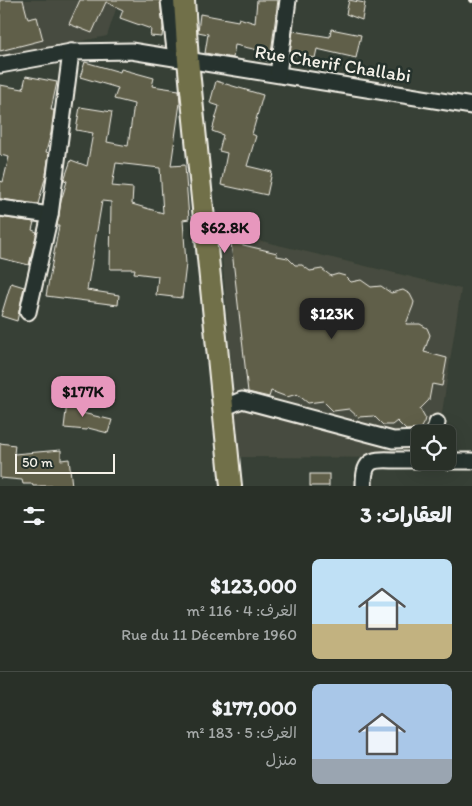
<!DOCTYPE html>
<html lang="ar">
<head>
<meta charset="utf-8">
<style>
  body { margin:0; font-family:Itim,"Playpen Sans Arabic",sans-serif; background:#313830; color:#f1f3f6; direction:rtl; height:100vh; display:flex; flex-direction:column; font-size:19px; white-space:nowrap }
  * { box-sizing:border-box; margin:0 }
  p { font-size:16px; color:#a5a9a8 }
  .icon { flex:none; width:28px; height:28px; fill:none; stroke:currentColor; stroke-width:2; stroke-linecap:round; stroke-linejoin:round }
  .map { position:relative; height:486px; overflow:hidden; direction:ltr }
  .panel { display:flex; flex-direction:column; background:#293028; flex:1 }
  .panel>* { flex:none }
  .fabs { position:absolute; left:411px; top:425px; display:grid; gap:10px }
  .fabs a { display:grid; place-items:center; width:45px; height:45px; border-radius:8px; background:#293028; box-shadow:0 5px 20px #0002,0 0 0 1px #454b45; font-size:25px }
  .scale { position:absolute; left:15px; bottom:12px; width:100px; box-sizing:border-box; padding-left:5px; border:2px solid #f4f1e8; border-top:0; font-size:14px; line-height:18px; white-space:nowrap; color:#f4f1e8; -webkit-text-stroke:4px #26332d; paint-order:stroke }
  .price { position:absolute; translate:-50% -42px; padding:0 11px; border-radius:10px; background:#e797bd; color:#111; font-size:16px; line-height:32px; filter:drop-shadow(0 1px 2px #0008) }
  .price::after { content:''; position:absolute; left:50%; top:30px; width:15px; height:11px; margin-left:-8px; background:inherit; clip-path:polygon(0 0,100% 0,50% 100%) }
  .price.active { background:#222; color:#fff }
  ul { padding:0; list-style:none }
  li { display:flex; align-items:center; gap:15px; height:125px; padding:0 20px }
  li+li { border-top:1px solid #454b45 }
  li span { display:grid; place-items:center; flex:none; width:140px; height:100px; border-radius:8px; color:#555 }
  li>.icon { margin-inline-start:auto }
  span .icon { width:60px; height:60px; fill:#fffc; stroke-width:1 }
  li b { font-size:21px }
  h2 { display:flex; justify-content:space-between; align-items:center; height:60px; padding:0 20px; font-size:21px }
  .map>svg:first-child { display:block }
  .built { fill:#474c3f }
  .building { fill:#605f4a; stroke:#f4f1e8; fill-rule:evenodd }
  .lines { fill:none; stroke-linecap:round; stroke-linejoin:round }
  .minor-casing { stroke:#f4f1e8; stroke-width:19 }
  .major-casing { stroke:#f4f1e8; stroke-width:24 }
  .minor { stroke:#26332d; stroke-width:15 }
  .major { stroke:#71704a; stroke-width:20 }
  .rail { stroke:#f4f1e8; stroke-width:4 }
  .labels { text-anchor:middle; stroke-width:5; stroke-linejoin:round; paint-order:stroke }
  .street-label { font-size:19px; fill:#f4f1e8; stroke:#26332d }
</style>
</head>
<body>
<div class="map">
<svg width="472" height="486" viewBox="0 0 472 486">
  <rect width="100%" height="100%" fill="#374036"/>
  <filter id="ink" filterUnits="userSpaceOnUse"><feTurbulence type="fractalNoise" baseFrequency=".02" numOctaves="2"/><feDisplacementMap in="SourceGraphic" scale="10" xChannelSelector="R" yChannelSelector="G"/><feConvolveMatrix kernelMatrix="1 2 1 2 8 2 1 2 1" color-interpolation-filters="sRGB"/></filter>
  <g filter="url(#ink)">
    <g class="built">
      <path d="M0 0H119L107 36 0 57Z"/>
      <path d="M220 231 461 289 439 432 438 434H420L419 458 239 457Z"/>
    </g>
    <g class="building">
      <path d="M0 0H23L28 19 37 17 43 40 0 51Z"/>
      <path d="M80 0H160L163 27 162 37 150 36 151 29 120 18 123 10 106 2 92 33 69 24Z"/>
      <path d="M257 0H278L271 53 270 52 269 61 256 58 258 50 235 45 233 58 205 53 208 34 198 32 200 14 238 21 239 18 255 23Z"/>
      <path d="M349 0 365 3 362 20 346 14Z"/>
      <path d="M331 29 361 35 356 58 317 49 315 58 290 54 293 31 330 37Z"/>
      <path d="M85 62 120 72 121 69 154 78 152 86 179 90 180 103 171 166 185 165 189 219 183 220 186 264 182 298 156 295 158 276 134 273 135 269H110L111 202 102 201 87 290 119 295 118 305 46 296 59 226H57L61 201 67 181 64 180 71 160 87 166 93 133 76 130 80 107 112 112 107 142 128 146 134 104 114 99 118 88 80 77ZM116 163 160 168 163 213 132 204 133 188 112 186Z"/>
      <path d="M26 76 57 82 51 110H54L51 133 46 152 49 153 46 175 38 204 0 199V181L3 182 9 157 0 155V85L23 89Z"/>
      <path d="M216 81 263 95 252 134 256 136 247 166 272 172 267 195 221 185 227 153 219 151 223 135 212 131 219 106 210 103Z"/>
      <path d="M0 217 34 222 32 230 37 232 29 265 0 258Z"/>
      <path d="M231 242 277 253V256L288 258 295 265H302L310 271 322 269 331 276 338 274 345 276 351 282 361 280 371 287 381 286 391 293 403 290 410 294 414 302 413 306 406 324H420L427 328 430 335 424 352 447 358 442 386 432 384 429 400 420 409 425 418 424 422 420 429 406 430 397 421 392 425H383L374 416 358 417 349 409 333 411 323 401 308 403 297 394 287 397 271 391 269 397 248 392Z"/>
      <path d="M11 283 24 287 17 321 1 316Z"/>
      <path d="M68 394 80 395 78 412 112 420 108 433 88 428 87 430 64 428Z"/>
      <path d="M0 443 15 445 14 454 61 450V460L69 459 72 486H33L32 484H23L22 480 0 478Z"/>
      <rect x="310" y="474" width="19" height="12"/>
    </g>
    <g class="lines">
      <g class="minor-casing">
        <g id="minor">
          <path d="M169 0 176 58"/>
          <path d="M0 65 71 52 131 51 472 106"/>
          <path d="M278 74 288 0"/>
          <path d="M0 208 50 215"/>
          <path d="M28 312 50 215 71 52"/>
          <path d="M223 408 242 400 393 440 420 439"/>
          <path d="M433 434 437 423"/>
          <path d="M448 461H472"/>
          <path d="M364 486C364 462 369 459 392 460 401 460 411 460 420 460"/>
        </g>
      </g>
      <g class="major-casing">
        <path id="major" d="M184 0 188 60 231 486"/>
      </g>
      <use href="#minor" class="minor"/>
      <use href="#major" class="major"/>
      <path class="rail" d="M471 0 472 1"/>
    </g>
  </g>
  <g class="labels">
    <g class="street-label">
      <text transform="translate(333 63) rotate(9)" y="7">Rue Cherif Challabi</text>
    </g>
  </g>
</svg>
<div class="fabs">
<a><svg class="icon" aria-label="locate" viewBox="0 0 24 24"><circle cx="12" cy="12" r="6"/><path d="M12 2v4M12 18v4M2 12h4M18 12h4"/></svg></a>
</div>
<div class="scale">50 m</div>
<b class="price" style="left:225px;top:254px">$62.8K</b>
<b class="price active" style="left:332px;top:340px">$123K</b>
<b class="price" style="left:83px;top:418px">$177K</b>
</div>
<section class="panel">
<h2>العقارات: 3<svg class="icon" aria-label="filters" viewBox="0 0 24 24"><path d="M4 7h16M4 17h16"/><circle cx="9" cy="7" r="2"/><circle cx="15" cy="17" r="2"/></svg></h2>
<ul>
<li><span style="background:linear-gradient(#bfe0f5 65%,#c2b280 0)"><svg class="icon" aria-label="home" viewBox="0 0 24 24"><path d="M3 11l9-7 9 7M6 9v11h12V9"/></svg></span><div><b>$123,000</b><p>الغرف: 4 · 116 m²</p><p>Rue du 11 Décembre 1960</p></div></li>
<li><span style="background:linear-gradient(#a9c7e8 75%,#9aa5b1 0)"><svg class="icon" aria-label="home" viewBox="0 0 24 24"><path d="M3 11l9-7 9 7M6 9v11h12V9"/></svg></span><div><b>$177,000</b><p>الغرف: 5 · 183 m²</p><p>منزل</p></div></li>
</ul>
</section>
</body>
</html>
